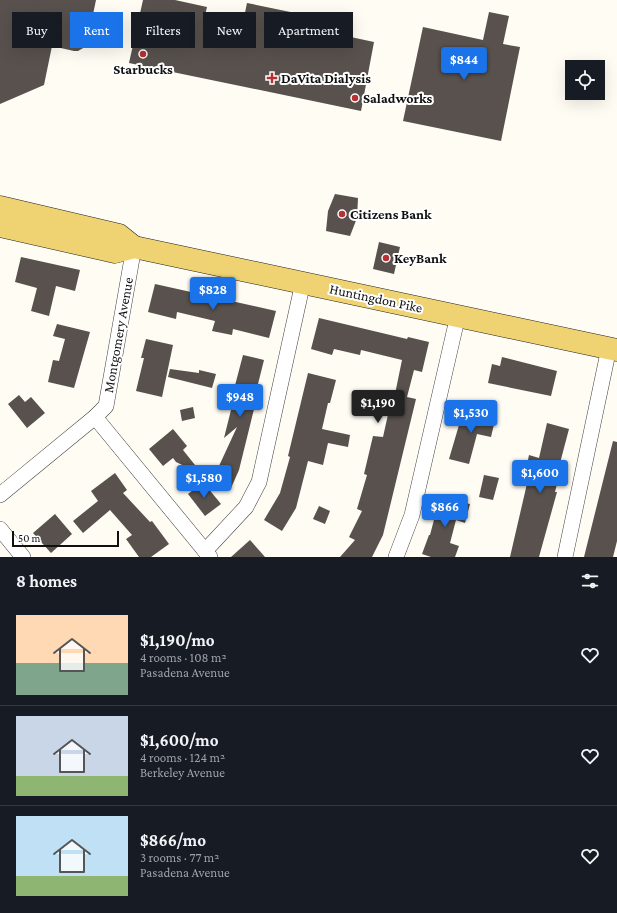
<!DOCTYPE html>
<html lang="en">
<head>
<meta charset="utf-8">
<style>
  body { margin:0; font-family:"Crimson Pro",serif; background:#242831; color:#f1f3f6; height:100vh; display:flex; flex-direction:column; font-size:15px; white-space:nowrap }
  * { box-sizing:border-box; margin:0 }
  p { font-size:13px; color:#9ea1a6 }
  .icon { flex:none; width:22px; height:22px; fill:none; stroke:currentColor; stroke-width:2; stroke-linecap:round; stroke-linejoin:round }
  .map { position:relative; height:557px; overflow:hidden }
  .panel { display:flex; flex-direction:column; background:#171b24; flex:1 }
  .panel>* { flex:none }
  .banner { position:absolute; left:12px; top:12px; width:400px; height:36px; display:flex; gap:8px }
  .buttons { position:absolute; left:565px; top:60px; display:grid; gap:8px }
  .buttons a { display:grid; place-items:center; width:40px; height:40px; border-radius:0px; background:#171b24; box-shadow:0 4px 16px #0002; font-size:20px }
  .scale { position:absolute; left:12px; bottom:10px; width:107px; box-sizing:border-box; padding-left:4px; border:2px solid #101010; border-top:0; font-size:11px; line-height:14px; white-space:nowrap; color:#101010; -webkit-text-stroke:3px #fff; paint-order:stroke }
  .price { position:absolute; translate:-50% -34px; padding:0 9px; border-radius:4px; background:#1a73e8; color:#fff; font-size:13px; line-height:26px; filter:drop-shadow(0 1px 2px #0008) }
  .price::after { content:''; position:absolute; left:50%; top:24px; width:12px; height:9px; margin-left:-6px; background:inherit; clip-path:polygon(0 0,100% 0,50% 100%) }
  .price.on { background:#222; color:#fff }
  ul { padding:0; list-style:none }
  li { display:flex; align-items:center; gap:12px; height:100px; padding:0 16px }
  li+li { border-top:1px solid #363941 }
  li span { display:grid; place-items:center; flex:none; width:112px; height:80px; border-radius:0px; color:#555 }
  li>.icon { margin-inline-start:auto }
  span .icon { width:48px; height:48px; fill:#fffc; stroke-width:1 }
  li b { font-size:17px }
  h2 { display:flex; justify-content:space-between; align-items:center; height:48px; padding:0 16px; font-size:17px }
  .chip { padding:0 14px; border-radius:0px; background:#171b24; box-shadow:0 4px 16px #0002; font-size:14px; line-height:36px }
  .chip.on { background:#1a73e8; color:#fff }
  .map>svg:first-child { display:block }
  .building { fill:#58514d }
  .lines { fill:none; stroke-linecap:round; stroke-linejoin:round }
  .minor-casing { stroke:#434343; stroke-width:16 }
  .primary-casing { stroke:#212121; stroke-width:23 }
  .minor { stroke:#fff; stroke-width:15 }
  .primary { stroke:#efd372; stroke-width:22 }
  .poi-dot { fill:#b73034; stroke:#fff; stroke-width:1.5 }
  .labels { text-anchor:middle; stroke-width:4; stroke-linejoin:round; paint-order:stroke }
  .poi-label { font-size:14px; font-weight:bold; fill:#101010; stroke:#fff; text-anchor:start }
  .street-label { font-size:14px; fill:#101010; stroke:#fff }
</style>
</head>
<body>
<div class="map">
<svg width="617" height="557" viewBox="0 0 617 557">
  <rect width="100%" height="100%" fill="#fefcf3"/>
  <g class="building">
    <path d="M0 0H96L87 43 85 47 78 51H74L52 46 44 85 0 104Z"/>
    <path d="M143 0H175L207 7 203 24 241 32 247 3 334 21 332 33 374 42 361 111 129 63Z"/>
    <path d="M489 12 509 16 503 44 520 47 501 141 403 121 423 27 483 40Z"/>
    <path d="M335 194 358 198 357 218 350 236 326 231 328 211Z"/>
    <path d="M379 242 400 247 394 274 373 269Z"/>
    <path d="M21 257 80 270 75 291 56 286 49 316 31 311 37 288 15 282Z"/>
    <path d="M155 284 276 311 269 338 233 329 232 335 212 331 215 321 177 312 176 319 148 312Z"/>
    <path d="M319 318 407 339 408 337 429 342 422 372 414 370 407 397 416 399 383 535 372 557H340L355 540 349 537 362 511 357 509 367 475 364 474 373 436 383 437 389 410 386 409 390 393 395 394 402 360 361 350 360 355 334 349 332 355 311 349Z"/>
    <path d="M57 324 90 332 74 388 48 382 53 360 59 361 65 339 53 336Z"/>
    <path d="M146 339 173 345 162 397 136 391 144 358H141Z"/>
    <path d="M243 355 264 360 255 396 257 397 239 470 231 488 213 479 237 427 224 438 231 410 222 408 225 399 242 395 233 393Z"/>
    <path d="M502 357 557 371 551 396 488 383 492 364 500 366Z"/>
    <path d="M170 369 199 373V370L216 374 212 388 168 377Z"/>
    <path d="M308 373 336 380 330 403H328L322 429 350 435 348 447 328 443 323 465 308 461 296 508 282 531 264 520 280 493 290 457 288 456Z"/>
    <path d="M19 395 25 402 31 397 45 413 27 428 8 404Z"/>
    <path d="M193 407 195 418 182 421 180 410Z"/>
    <path d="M464 408 496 416 491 437 477 434 469 464 449 459Z"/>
    <path d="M547 423 569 429 560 463 562 464 555 492H557L539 557H510L529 475 525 474 529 455 539 458Z"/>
    <path d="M173 429 187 446 183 450 203 475 176 462 173 458 163 466 149 449Z"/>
    <path d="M613 441 617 442V541L613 557H584Z"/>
    <path d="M115 473 127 490 123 493 150 522 152 521 169 544 151 557H139L126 539 132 535 110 510 83 533 73 521 98 501 91 491Z"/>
    <path d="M484 475 499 478 493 500 479 497Z"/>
    <path d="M203 482 221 504 205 516 188 494Z"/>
    <path d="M440 497 470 504 465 523 456 520 450 543 459 546 455 557H431L422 554 429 535H430Z"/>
    <path d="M319 506 330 511 325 524 313 519Z"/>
    <path d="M55 514 72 534 51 553 33 533Z"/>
    <path d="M250 540 265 557H231Z"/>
  </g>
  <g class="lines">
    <g class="minor-casing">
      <g id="minor">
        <path d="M95 417 210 557"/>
        <path d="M0 495 95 417 106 406 134 247"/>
        <path d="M0 529 23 557"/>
        <path d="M205 551 246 507 259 482 303 282"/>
        <path d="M396 557 412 515 458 315"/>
        <path d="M565 557 609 348"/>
      </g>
    </g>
    <g class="primary-casing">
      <g id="primary">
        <path d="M0 207 119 235 134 247"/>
        <path d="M0 226 115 252 134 247 617 350"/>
      </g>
    </g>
    <use href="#minor" class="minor"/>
    <use href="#primary" class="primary"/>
  </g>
  <g class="poi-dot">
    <circle cx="143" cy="54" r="4"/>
    <path d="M270 72h4v4h4v4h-4v4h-4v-4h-4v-4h4z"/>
    <circle cx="355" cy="98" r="4"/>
    <circle cx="342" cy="214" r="4"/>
    <circle cx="386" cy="258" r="4"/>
  </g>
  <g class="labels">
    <g class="poi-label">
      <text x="143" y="74" text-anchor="middle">Starbucks</text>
      <text x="281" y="83">DaVita Dialysis</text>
      <text x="363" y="103">Saladworks</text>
      <text x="350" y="219">Citizens Bank</text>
      <text x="394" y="263">KeyBank</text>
    </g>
    <g class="street-label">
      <text transform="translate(376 298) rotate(12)" y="5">Huntingdon Pike</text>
      <text transform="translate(118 335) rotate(-80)" y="5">Montgomery Avenue</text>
    </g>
  </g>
</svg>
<div class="buttons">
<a><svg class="icon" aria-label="locate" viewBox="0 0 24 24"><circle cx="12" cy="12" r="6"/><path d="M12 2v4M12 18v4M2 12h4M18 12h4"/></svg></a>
</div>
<div class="scale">50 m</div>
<b class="price" style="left:464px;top:81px">$844</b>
<b class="price" style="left:213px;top:311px">$828</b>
<b class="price" style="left:240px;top:418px">$948</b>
<b class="price on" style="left:378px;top:424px">$1,190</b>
<b class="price" style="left:471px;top:434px">$1,530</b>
<b class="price" style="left:540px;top:494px">$1,600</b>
<b class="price" style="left:204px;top:499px">$1,580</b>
<b class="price" style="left:445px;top:528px">$866</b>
<div class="banner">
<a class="chip">Buy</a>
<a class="chip on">Rent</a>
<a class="chip">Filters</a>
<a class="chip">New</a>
<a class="chip">Apartment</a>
</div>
</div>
<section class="panel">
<h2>8 homes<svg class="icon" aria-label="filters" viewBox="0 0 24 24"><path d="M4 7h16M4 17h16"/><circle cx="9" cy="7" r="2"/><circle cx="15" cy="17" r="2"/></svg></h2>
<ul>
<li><span style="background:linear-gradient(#ffd9b3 60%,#7fa58c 0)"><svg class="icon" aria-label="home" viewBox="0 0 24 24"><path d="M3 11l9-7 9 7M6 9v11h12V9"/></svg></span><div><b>$1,190/mo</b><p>4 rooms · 108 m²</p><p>Pasadena Avenue</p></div><svg class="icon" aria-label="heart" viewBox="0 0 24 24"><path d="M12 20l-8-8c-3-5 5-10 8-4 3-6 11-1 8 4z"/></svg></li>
<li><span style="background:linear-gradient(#c9d6e8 75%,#8fb573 0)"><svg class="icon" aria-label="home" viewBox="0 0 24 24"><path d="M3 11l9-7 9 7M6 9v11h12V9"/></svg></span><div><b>$1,600/mo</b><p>4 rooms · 124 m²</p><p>Berkeley Avenue</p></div><svg class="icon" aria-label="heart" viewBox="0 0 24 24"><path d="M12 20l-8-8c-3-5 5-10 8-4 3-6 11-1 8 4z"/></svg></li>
<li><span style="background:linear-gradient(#bfe0f5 75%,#8fb573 0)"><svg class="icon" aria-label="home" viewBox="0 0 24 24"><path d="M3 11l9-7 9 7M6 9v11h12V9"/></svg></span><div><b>$866/mo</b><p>3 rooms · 77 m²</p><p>Pasadena Avenue</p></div><svg class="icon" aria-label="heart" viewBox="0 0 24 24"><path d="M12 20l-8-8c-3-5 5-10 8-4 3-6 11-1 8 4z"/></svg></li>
</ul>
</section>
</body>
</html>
